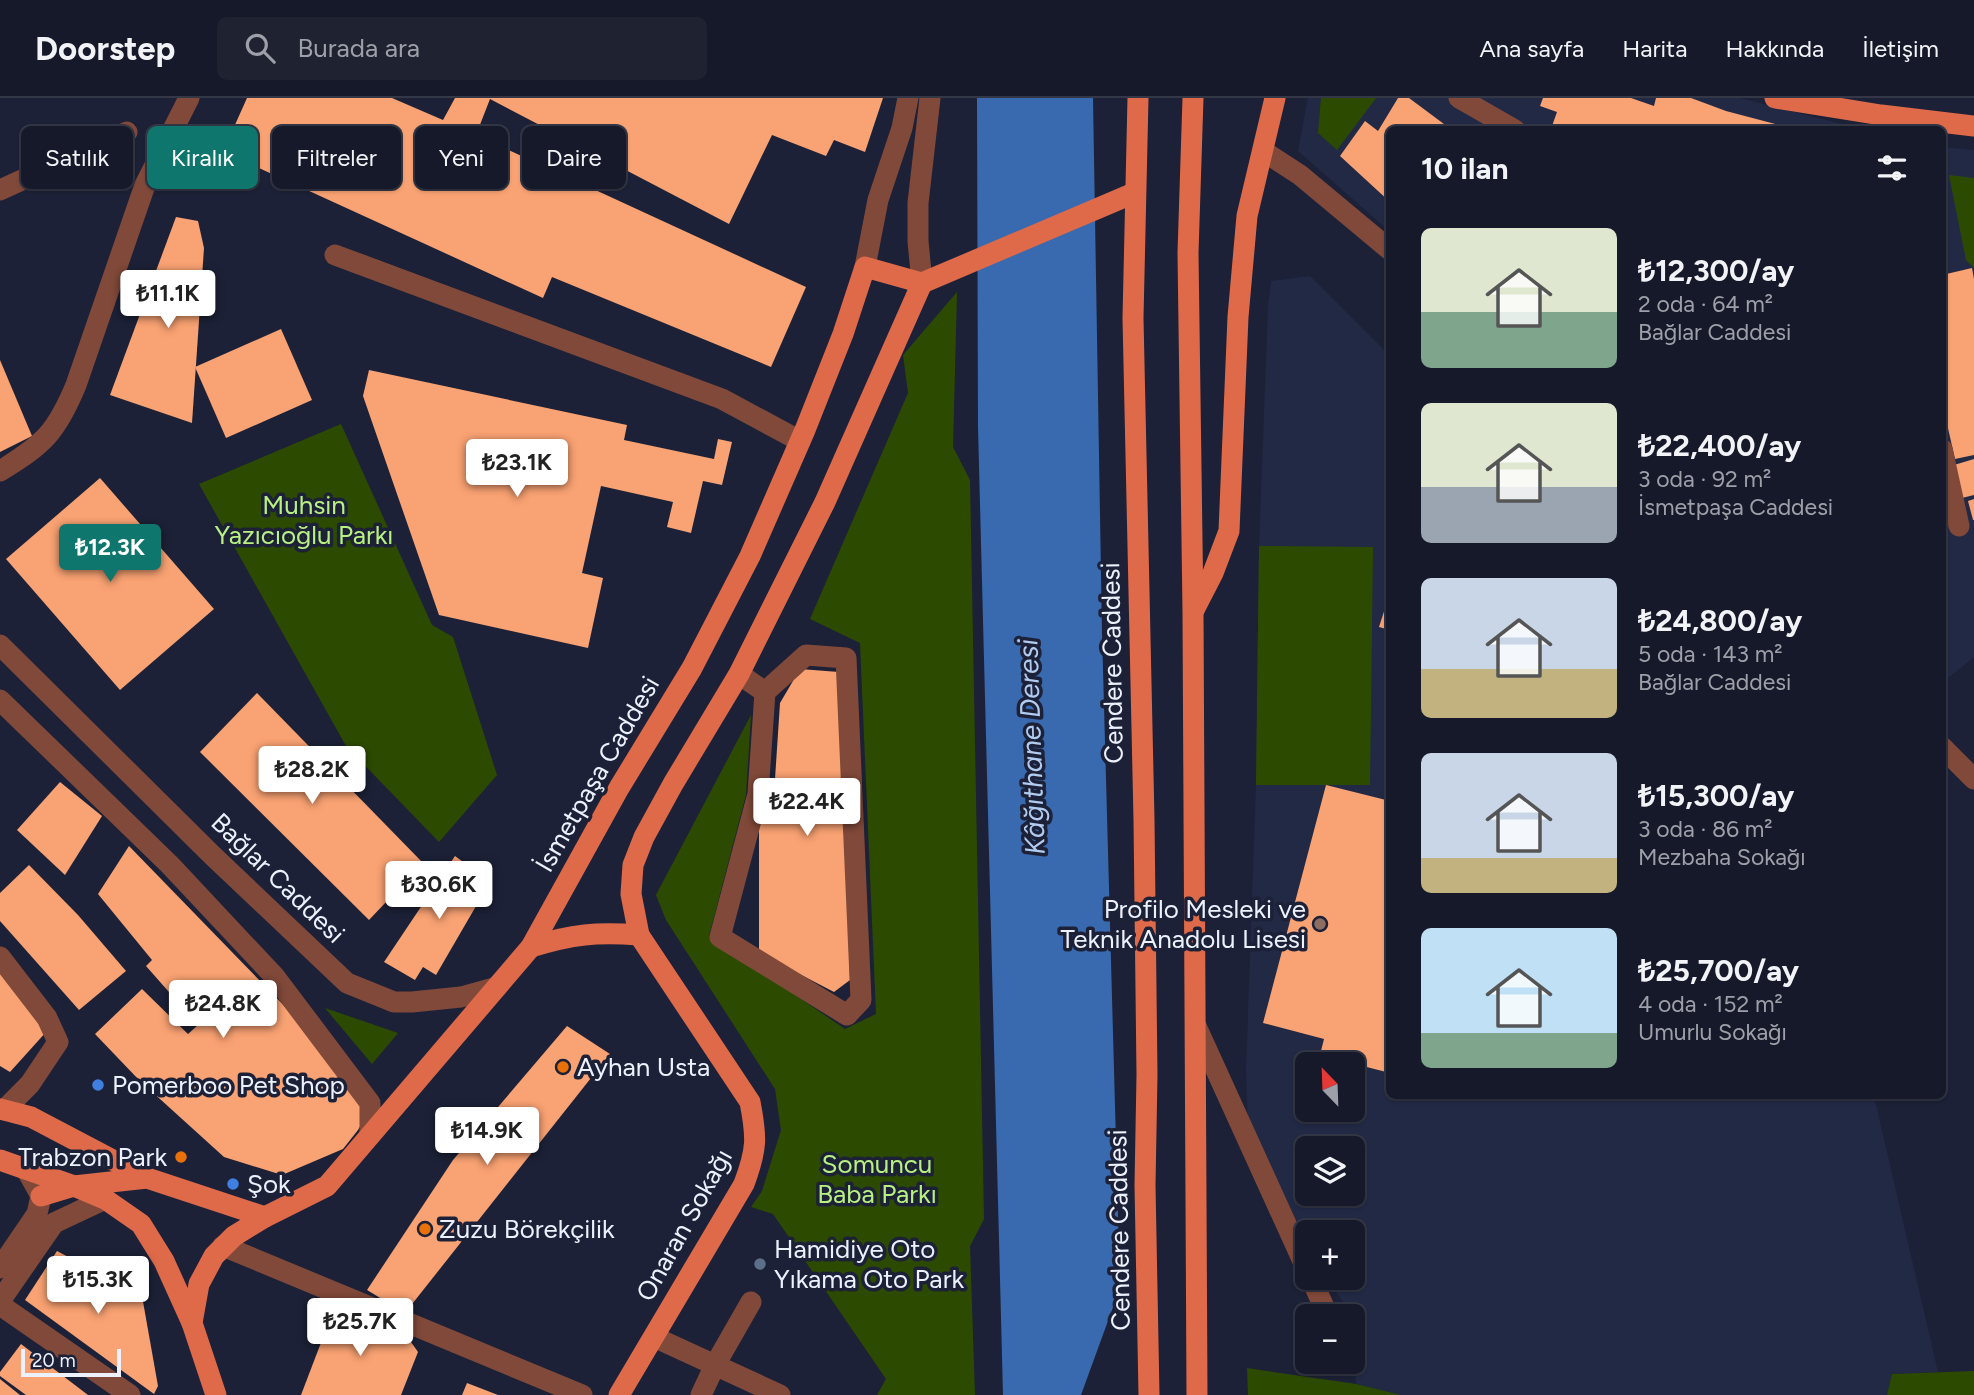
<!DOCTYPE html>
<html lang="tr">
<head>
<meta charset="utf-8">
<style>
  body { margin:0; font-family:Figtree,sans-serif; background:#1e2231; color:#f1f3f6; height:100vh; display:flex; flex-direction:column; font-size:26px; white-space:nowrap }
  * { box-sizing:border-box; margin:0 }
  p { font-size:23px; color:#9da0a8 }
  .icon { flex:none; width:38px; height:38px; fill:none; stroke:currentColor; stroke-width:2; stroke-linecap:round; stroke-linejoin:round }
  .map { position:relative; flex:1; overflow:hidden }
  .panel { position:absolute; left:1386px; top:28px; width:560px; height:973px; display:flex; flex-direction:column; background:#151929; border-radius:10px; box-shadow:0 2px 5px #0004,0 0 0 2px #343846 }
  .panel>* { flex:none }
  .top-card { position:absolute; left:21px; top:28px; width:665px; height:63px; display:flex; gap:14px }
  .needle { width:46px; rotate:337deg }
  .fabs { position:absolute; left:1295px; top:954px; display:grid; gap:14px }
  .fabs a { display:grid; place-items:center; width:70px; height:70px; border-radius:10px; background:#151929; box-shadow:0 2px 5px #0004,0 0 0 2px #343846; font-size:35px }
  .scale { position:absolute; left:21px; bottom:18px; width:100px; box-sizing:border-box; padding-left:7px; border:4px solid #edf1fd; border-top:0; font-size:19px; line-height:24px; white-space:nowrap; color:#edf1fd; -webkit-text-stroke:5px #1c2137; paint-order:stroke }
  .price { position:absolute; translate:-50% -60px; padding:0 16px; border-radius:7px; background:#fff; color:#222; font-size:23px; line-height:46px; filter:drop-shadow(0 2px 4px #0008) }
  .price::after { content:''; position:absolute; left:50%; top:42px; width:21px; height:16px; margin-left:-10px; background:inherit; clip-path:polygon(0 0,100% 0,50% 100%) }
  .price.on { background:#0f766e; color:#fff }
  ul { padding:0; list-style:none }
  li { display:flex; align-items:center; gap:21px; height:175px; padding:0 35px }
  li span { display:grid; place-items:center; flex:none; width:196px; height:140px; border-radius:10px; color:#555 }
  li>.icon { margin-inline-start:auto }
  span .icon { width:84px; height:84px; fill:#fffc; stroke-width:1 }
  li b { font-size:30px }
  h2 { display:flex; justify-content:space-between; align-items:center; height:84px; padding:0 35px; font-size:30px }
  .chip { padding:0 24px; border-radius:10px; background:#151929; box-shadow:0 2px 5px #0004,0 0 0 2px #343846; font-size:24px; line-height:63px }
  .chip.on { background:#0f766e; color:#fff }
  header { display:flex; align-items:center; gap:42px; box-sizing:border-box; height:98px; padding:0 35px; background:#151929; border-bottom:2px solid #343846 }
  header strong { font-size:33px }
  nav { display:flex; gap:38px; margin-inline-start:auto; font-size:24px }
  .search { width:490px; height:63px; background:#1e2231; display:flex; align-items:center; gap:18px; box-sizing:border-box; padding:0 24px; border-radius:10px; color:#9da0a8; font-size:26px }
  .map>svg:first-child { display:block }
  .built { fill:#222945; fill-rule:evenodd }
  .green { fill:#2d4b00 }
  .water { fill:#3969ae }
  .building { fill:#f9a273 }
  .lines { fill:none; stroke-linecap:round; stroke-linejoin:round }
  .minor { stroke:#814939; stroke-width:21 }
  .major { stroke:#df6a4a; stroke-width:21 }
  .education-dot { fill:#8d6e63; stroke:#1c2137; stroke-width:2.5 }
  .food-dot { fill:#e8710a; stroke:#1c2137; stroke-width:2.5 }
  .shop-dot { fill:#3f7fe0; stroke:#1c2137; stroke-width:2.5 }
  .service-dot { fill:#5c6f8a; stroke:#1c2137; stroke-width:2.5 }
  .labels { text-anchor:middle; stroke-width:7; stroke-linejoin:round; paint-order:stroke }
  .park-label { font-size:26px; fill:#b8f082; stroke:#1c2137 }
  .street-label { font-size:26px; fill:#edf1fd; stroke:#1c2137 }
  .poi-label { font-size:26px; fill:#edf1fd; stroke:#1c2137; text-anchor:start }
  .water-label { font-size:28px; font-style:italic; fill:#b1cbf1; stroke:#1c2137 }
</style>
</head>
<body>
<header>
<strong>Doorstep</strong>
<div class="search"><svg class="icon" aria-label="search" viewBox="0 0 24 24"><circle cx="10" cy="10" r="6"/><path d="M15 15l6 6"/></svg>Burada ara</div>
<nav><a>Ana sayfa</a><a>Harita</a><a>Hakkında</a><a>İletişim</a></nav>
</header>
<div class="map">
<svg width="1974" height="1297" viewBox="0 0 1974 1297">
  <rect width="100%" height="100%" fill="#1c2137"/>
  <g class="built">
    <path d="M1308 0H1610L1628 8 1632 0H1740L1862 31 1390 32 1389 133 1298 53Z"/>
    <path d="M1943 49 1974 52V559L1943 584Z"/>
    <path d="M1310 178 1389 257 1390 998H1874L1938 1274 1892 1276 1887 1297H1401L1356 1286 1353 1218 1326 1180H1353V1134H1307V1152L1248 1036 1246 972 1256 687 1259 448 1268 209 1271 183ZM1307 966H1353V1012H1307ZM1307 1050H1353V1096H1307Z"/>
  </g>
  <g class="green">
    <path d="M1321 0H1376L1337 52 1318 35Z"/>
    <path d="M1949 77 1974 80V170L1966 162Z"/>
    <path d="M957 194 953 349 970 382 984 1121 970 1148 975 1297H877L886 1281 773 1116 751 1109 762 1093 781 1032 775 991 666 822 656 797 751 617 746 697 709 838 845 931 876 916 860 545 810 521 908 295 903 257Z"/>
    <path d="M341 326 432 527 453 539 497 677 439 744 346 648 199 386Z"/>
    <path d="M1259 448 1373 449 1370 687H1256Z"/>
    <path d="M325 910 398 935 372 966Z"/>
    <path d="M1247 1270 1356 1286 1401 1297H1248Z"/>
    <path d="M1974 1273V1297H1887L1892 1276Z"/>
  </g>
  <path class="water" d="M977 0H1093L1102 535 1120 1190 1081 1297H1003L978 329Z"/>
  <g class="building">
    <path d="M247 0H392L443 22 455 0H883L865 54 834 42 826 58 772 37 729 126 490 1 476 37 806 189 771 269 552 179 543 200 246 64 256 40 234 29Z"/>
    <path d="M1398 0H1409L1452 32H1390V104L1340 58 1365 23 1378 33Z"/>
    <path d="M1543 0H1631L1654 8 1656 0H1691L1726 13 1798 32H1563L1552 28 1557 14 1540 8Z"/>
    <path d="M176 119 198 123 204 150 192 325 110 297Z"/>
    <path d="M1972 170 1974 181V357L1955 361 1942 304V177Z"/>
    <path d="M281 231 312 302 226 340 195 269Z"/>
    <path d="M0 262 32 338 0 354Z"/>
    <path d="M369 272 627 327 624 342 714 361 718 341 732 344 722 387 703 383 691 435 667 429 673 404 601 388 582 475 603 480 588 550 439 517 363 298Z"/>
    <path d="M1974 361V397L1962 400 1954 367Z"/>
    <path d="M100 380 214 511 120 592 6 461Z"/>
    <path d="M1974 401V422H1973L1968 403Z"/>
    <path d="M1389 498H1390V532L1379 529Z"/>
    <path d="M800 571 839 574 850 882 834 894 759 855V729L775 681 780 605Z"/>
    <path d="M257 595 423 765 369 822 200 654Z"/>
    <path d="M60 684 102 718 65 777 17 732Z"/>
    <path d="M1326 687 1390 703V975L1320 957 1324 941 1263 925Z"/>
    <path d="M129 748 327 952 369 1012 358 1032 343 1051 282 1077 224 1059 139 982 95 936 142 891 188 936 198 927 146 868 152 862 98 796Z"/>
    <path d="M455 758 490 784 436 877 423 869 415 882 384 864Z"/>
    <path d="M29 767 78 817 126 873 79 912 0 823V795Z"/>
    <path d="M0 874 47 933 10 974 0 968Z"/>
    <path d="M567 928 610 956 405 1215 367 1192 453 1062Z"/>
    <path d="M57 1153 142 1198 158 1288 154 1296 25 1202Z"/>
    <path d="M335 1208 404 1234 418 1254 401 1297H301Z"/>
    <path d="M21 1246 88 1297H26L0 1278V1274Z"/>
    <path d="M0 1281 20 1297H0Z"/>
    <path d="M467 1285 498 1297H462Z"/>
  </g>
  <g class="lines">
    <g class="minor">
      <path d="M1459 0 1515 32"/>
      <path d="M1263 53 1300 77 1390 152"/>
      <path d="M0 92 127 34"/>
      <path d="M335 157 722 301 800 343"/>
      <path d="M865 169 878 102 902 30 908 0"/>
      <path d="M922 185 918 143V105L930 0"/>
      <path d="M1942 351 1959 428"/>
      <path d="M0 373C44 346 56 335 76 287L145 87 189 0"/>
      <path d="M0 547 213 758 347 885 394 904H412L461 899 497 889"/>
      <path d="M739 576 765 594 758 696 720 839 847 917 861 902 846 560 806 557 765 594"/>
      <path d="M0 602 170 767 275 879 370 1005V1037"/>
      <path d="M1942 649 1974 681"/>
      <path d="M0 859 47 920 58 944 30 986 4 1012"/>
      <path d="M1196 928 1307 1172"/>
      <path d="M223 1148 582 1297"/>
      <path d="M0 1170 37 1116 41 1098 26 1071"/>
      <path d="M1311 1180 1328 1218"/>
      <path d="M0 1203 54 1125 105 1101"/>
      <path d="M0 1207 130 1297"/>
      <path d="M654 1239 780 1297"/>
      <path d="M701 1297 715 1267 751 1204"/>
    </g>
    <g class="major">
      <path d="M1138 0 1133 220 1144 722 1147 977 1145 1087 1149 1297"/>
      <path d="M1193 0 1188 155 1193 514 1197 1297"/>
      <path d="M1775 0 1881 17 1974 28"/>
      <path d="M922 185 1134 95"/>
      <path d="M1194 512 1213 475 1229 433 1238 219 1247 118 1275 0"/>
      <path d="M531 849C573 836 596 834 639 837"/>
      <path d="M0 1011 31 1019 147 1080"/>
      <path d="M0 1062 74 1088 105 1101 141 1126 164 1163 192 1225 216 1297"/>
      <path d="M41 1098 74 1088 147 1080 265 1119"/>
      <path d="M192 1225 199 1186 214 1158 234 1138 265 1119 327 1088 531 849 619 690 692 570 750 458 805 332 843 236 865 169 922 185"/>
      <path d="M619 1297 744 1086C757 1051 757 1040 750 1004L639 837 631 796 633 767 644 739 673 686 739 576 825 404 922 185"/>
    </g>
  </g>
  <circle class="education-dot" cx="1320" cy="826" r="7"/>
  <g class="food-dot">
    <circle cx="563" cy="969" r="7"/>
    <circle cx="181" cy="1059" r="7"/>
    <circle cx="425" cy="1131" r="7"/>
  </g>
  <g class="shop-dot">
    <circle cx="98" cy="987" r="7"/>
    <circle cx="233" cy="1086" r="7"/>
  </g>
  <circle class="service-dot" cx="760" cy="1166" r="7"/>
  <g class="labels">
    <g class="park-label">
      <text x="304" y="416">Muhsin<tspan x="304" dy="30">Yazıcıoğlu Parkı</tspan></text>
      <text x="877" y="1075">Somuncu<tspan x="877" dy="30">Baba Parkı</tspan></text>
    </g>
    <g class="street-label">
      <text transform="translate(1112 565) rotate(-91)" y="9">Cendere Caddesi</text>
      <text transform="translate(597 676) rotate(-60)" y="9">İsmetpaşa Caddesi</text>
      <text transform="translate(278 780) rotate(44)" y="9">Bağlar Caddesi</text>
      <text transform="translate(684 1127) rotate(-61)" y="9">Onaran Sokağı</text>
      <text transform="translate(1119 1132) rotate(-91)" y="9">Cendere Caddesi</text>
    </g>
    <g class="poi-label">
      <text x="1306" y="820" text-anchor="end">Profilo Mesleki ve<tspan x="1306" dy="30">Teknik Anadolu Lisesi</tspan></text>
      <text x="577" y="978">Ayhan Usta</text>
      <text x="112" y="996">Pomerboo Pet Shop</text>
      <text x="167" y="1068" text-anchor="end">Trabzon Park</text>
      <text x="247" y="1095">Şok</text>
      <text x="439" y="1140">Zuzu Börekçilik</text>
      <text x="774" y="1160">Hamidiye Oto<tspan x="774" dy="30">Yıkama Oto Park</tspan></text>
    </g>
    <g class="water-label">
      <text transform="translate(1031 649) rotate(-92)" y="10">Kâğıthane Deresi</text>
    </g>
  </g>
</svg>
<div class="fabs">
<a><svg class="needle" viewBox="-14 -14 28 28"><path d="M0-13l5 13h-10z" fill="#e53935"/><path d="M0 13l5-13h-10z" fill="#9da0a8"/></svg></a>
<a><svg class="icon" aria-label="layers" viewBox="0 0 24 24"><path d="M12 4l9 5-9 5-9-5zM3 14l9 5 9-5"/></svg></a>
<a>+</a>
<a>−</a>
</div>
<div class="scale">20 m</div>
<b class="price" style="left:168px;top:232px">₺11.1K</b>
<b class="price" style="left:517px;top:401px">₺23.1K</b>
<b class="price on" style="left:110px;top:486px">₺12.3K</b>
<b class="price" style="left:312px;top:708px">₺28.2K</b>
<b class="price" style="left:807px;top:740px">₺22.4K</b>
<b class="price" style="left:439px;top:823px">₺30.6K</b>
<b class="price" style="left:223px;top:942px">₺24.8K</b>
<b class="price" style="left:487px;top:1069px">₺14.9K</b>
<b class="price" style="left:98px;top:1218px">₺15.3K</b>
<b class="price" style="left:360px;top:1260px">₺25.7K</b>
<div class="top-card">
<a class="chip">Satılık</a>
<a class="chip on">Kiralık</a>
<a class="chip">Filtreler</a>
<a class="chip">Yeni</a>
<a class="chip">Daire</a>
</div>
<section class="panel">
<h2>10 ilan<svg class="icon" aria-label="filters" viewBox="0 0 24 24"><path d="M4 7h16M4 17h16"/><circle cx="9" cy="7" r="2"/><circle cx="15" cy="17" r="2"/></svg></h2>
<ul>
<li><span style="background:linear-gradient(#dfe7d0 60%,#7fa58c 0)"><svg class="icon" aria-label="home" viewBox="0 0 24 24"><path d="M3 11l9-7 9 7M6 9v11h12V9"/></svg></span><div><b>₺12,300/ay</b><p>2 oda · 64 m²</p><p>Bağlar Caddesi</p></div></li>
<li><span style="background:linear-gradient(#dfe7d0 60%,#9aa5b1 0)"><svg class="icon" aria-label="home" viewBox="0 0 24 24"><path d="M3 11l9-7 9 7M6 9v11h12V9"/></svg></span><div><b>₺22,400/ay</b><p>3 oda · 92 m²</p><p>İsmetpaşa Caddesi</p></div></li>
<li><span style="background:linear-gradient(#c9d6e8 65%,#c2b280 0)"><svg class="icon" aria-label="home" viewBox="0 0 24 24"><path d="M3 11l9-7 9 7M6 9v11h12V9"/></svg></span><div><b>₺24,800/ay</b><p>5 oda · 143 m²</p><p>Bağlar Caddesi</p></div></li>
<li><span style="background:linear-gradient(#c9d6e8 75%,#c2b280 0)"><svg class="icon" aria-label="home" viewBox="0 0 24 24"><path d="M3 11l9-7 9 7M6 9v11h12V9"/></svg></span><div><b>₺15,300/ay</b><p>3 oda · 86 m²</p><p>Mezbaha Sokağı</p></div></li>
<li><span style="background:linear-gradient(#bfe0f5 75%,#7fa58c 0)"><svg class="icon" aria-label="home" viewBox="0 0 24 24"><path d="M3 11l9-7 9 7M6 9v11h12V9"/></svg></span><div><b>₺25,700/ay</b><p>4 oda · 152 m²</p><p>Umurlu Sokağı</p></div></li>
</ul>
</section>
</div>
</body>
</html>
